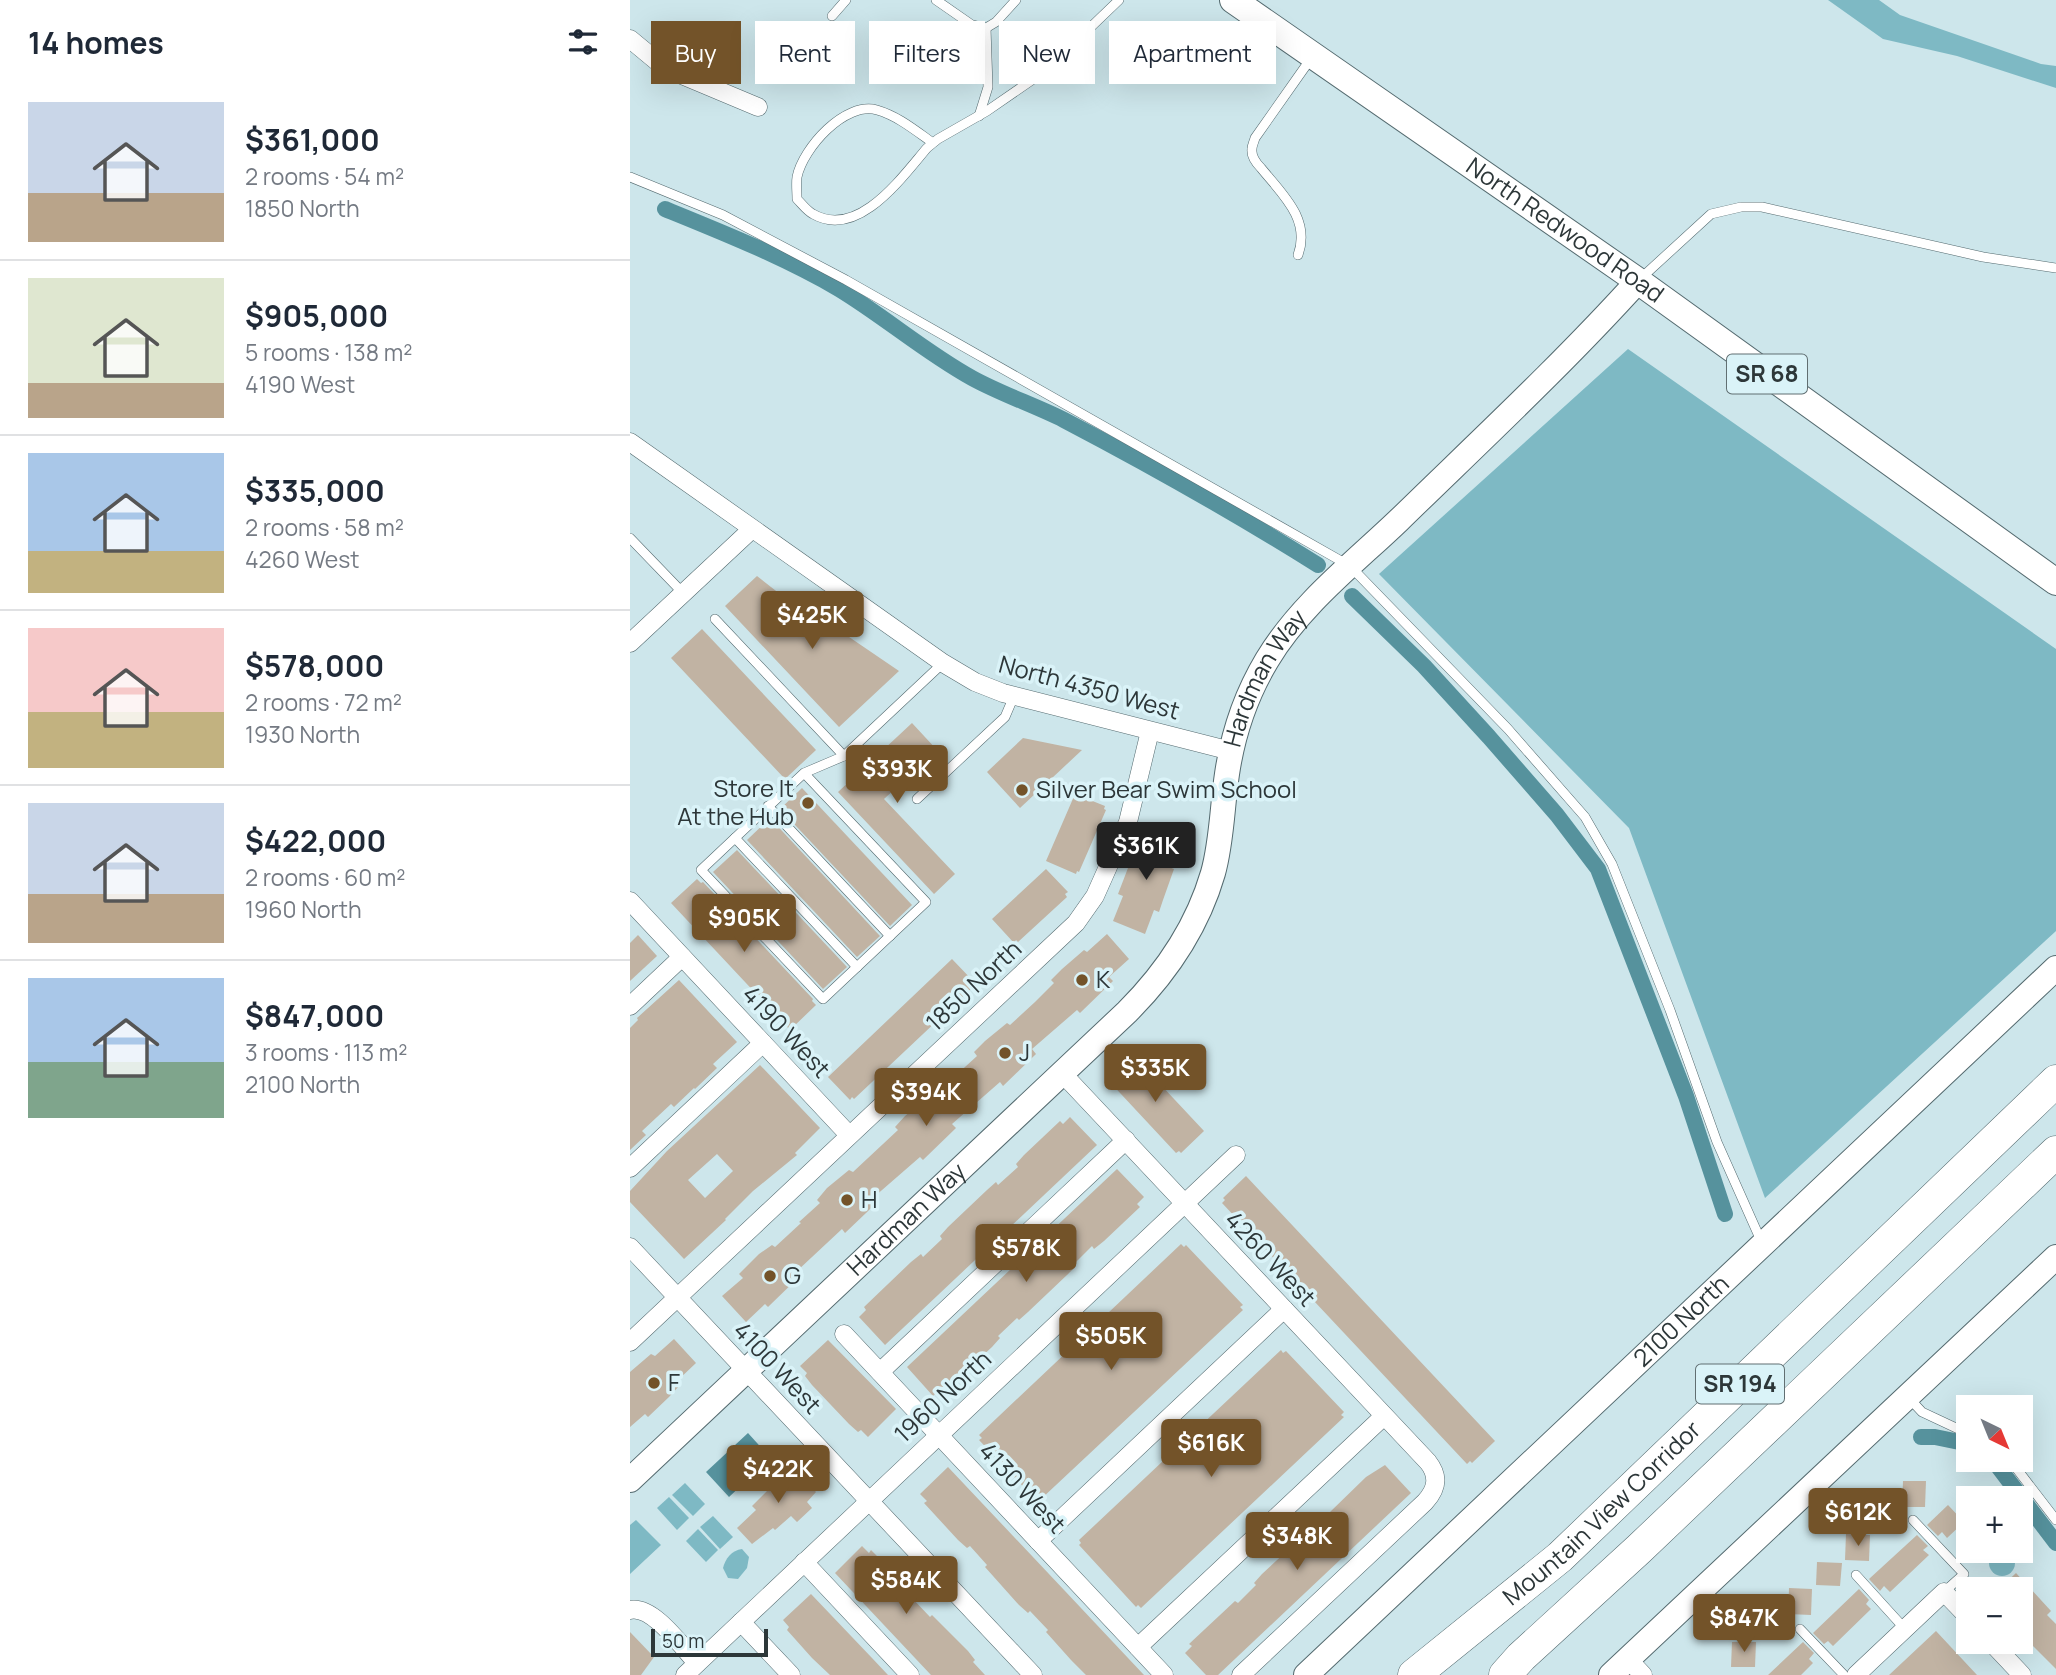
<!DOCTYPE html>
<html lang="en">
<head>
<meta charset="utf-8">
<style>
  body { margin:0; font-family:Manrope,sans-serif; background:#f2f2f3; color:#1f2937; height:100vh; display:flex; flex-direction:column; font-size:26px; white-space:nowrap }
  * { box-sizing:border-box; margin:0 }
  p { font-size:23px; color:#747a83 }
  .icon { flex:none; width:38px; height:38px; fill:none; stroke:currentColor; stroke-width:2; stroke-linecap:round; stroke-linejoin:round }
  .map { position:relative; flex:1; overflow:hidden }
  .side { display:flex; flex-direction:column; background:#fff; width:630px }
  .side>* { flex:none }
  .hud { position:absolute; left:21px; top:21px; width:665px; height:63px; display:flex; gap:14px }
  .needle { width:46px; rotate:137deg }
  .buttons { position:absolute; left:1326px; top:1395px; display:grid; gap:14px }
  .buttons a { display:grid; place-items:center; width:77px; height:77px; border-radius:0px; background:#fff; box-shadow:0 7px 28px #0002; font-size:35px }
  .scale { position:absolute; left:21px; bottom:18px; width:117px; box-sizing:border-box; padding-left:7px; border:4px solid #2d3739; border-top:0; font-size:19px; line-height:24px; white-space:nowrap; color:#2d3739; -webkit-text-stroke:5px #daf3f8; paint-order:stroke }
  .price { position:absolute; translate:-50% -60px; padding:0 16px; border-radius:7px; background:#735329; color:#fff; font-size:23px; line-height:46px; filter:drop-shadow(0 2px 4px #0008) }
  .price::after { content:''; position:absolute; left:50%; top:42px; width:21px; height:16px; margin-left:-10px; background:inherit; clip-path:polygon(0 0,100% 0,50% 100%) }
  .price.active { background:#222; color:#fff }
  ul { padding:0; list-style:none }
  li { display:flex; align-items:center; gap:21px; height:175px; padding:0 28px }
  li+li { border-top:2px solid #e0e1e3 }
  li span { display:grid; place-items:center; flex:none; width:196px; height:140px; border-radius:0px; color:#555 }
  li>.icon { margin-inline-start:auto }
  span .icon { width:84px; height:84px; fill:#fffc; stroke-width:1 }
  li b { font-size:30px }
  h2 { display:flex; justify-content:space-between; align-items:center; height:84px; padding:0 28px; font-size:30px }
  .chip { padding:0 24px; border-radius:0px; background:#fff; box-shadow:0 7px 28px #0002; font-size:24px; line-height:63px }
  .chip.active { background:#735329; color:#fff }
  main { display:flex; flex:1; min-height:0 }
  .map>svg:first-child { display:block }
  .green { fill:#7eb9c4 }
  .water { fill:#56929d }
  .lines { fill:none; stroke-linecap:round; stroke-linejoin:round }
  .canal { stroke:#56929d; stroke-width:16 }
  .building { fill:#c1b3a3; fill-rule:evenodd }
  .lane-casing { stroke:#546a6f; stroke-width:10 }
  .street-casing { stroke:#546a6f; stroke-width:19 }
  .secondary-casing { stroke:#546a6f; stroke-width:26 }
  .primary-casing { stroke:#546a6f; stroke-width:28 }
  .highway-casing { stroke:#546a6f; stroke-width:33 }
  .lane { stroke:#fff; stroke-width:9 }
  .street { stroke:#fff; stroke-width:18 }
  .secondary { stroke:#fff; stroke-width:24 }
  .primary { stroke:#fff; stroke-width:26 }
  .highway { stroke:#fff; stroke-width:32 }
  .poi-dot { fill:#735329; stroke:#daf3f8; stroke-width:2.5 }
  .labels { text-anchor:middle; stroke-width:7; stroke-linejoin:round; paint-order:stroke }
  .shield { fill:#daf3f8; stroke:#616f72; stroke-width:2 }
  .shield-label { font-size:23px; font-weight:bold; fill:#2d3739 }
  .street-label { font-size:24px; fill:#2d3739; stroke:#daf3f8 }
  .poi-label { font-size:24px; fill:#2d3739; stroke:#daf3f8; text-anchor:start }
</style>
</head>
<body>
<main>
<section class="side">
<h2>14 homes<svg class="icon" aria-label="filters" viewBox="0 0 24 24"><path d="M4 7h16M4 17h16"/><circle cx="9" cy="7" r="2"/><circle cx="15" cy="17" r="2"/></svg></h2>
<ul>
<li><span style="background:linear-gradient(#c9d6e8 65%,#b9a48a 0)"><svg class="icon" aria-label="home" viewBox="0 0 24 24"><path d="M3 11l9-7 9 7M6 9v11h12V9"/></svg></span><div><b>$361,000</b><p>2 rooms · 54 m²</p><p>1850 North</p></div></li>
<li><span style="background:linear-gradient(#dfe7d0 75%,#b9a48a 0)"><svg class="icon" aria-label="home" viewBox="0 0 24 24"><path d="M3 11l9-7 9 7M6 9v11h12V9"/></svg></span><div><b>$905,000</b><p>5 rooms · 138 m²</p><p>4190 West</p></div></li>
<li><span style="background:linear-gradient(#a9c7e8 70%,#c2b280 0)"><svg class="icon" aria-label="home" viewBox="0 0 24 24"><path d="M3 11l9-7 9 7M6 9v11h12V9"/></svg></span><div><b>$335,000</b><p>2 rooms · 58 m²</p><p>4260 West</p></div></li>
<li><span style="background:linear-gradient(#f6c9c9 60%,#c2b280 0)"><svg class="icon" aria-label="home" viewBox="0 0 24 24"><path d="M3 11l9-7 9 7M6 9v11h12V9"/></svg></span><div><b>$578,000</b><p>2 rooms · 72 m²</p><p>1930 North</p></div></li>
<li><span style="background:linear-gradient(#c9d6e8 65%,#b9a48a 0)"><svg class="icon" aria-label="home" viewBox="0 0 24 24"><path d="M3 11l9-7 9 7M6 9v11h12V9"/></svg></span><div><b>$422,000</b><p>2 rooms · 60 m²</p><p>1960 North</p></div></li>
<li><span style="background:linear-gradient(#a9c7e8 60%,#7fa58c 0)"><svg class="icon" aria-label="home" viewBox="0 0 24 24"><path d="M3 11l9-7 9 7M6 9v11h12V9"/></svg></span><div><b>$847,000</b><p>3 rooms · 113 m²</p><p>2100 North</p></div></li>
</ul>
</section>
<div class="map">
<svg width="1426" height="1675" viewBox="0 0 1426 1675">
  <rect width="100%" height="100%" fill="#cde6eb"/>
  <g class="green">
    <path d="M1198 0H1249L1270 15 1411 64 1426 66V88L1327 56 1253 39Z"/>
    <path d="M998 349 1426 649V931L1135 1198 999 828 749 574Z"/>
    <path d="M55 1483 75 1504 63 1516 42 1495Z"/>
    <path d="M39 1497 59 1518 47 1530 27 1508Z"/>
    <path d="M83 1516 103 1537 90 1549 70 1527Z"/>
    <path d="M6 1520 31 1545 0 1574V1525Z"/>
    <path d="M68 1529 88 1550 76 1562 56 1541Z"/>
    <path d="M112 1549 119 1557 117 1568 108 1579 98 1578 93 1568C95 1559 102 1550 112 1549Z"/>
    <circle cx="1372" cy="1563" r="13"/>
  </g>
  <path class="water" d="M118 1433 137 1454 112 1478 115 1482 99 1497 76 1472Z"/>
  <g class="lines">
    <g class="canal">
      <path d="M35 209C94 233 154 257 209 289 255 317 295 352 342 378 371 394 404 405 434 420 520 465 605 513 688 565"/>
      <path d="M722 596 794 666 859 737 927 815 968 869 1056 1096 1095 1214"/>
      <path d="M1291 1437H1305L1339 1444"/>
      <path d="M1363 1460 1426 1543"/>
    </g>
  </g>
  <g class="building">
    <path d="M127 576 150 594 152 591 178 609 176 612 198 627 200 624 269 671 209 727 95 606Z"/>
    <path d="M72 629 186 750 155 779 41 658Z"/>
    <path d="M282 723 307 750 254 799 325 874 304 894 208 792Z"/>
    <path d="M393 738 452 750 390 808 357 772Z"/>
    <path d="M172 788 282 905 260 926 150 809Z"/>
    <path d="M445 794 475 806 474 809 476 810 449 872 447 871 446 874 416 861Z"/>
    <path d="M140 818 250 936 227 957 117 840Z"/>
    <path d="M518 829 549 842 539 867 544 869 533 900 529 912 524 910 515 934 483 921 493 896 488 894 498 868 505 853 509 854Z"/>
    <path d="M107 850 217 967 193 989 83 872Z"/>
    <path d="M416 869 438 892 435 894 437 897 388 942 386 940 384 943 362 919Z"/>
    <path d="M67 879 71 883 73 882 183 999 182 1001 186 1005 160 1030 41 903Z"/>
    <path d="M477 934 499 959 479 977 483 981 450 1013 447 1010 402 1049 406 1054 373 1086 370 1082 322 1124 326 1128 293 1160 290 1157 244 1197 248 1201 236 1213 215 1233 212 1229 167 1271 171 1275 138 1307 135 1304 116 1322 92 1296 113 1278 109 1274 129 1254 142 1245 145 1247 171 1223 169 1222 190 1203 187 1200 197 1188 219 1170 223 1172 268 1130 265 1127 275 1116 297 1097 300 1099 347 1056 344 1052 355 1041 377 1023 380 1025 405 1002 424 983 421 980 432 969 454 950 457 952Z"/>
    <path d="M8 935 27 956 0 981V943Z"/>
    <path d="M322 959 344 982 342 984 344 986 224 1099 222 1097 220 1100 198 1077Z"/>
    <path d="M49 980 107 1042 83 1064 87 1068 65 1089 64 1088 44 1107 41 1104 12 1131 16 1135 0 1150V1028L8 1020 7 1018Z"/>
    <path d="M501 1053 574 1131 551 1153 549 1151 546 1153 477 1079 480 1077 478 1074Z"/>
    <path d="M130 1065 190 1128 165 1153 167 1155 123 1191 95 1219 96 1220 54 1259 0 1202V1191L37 1151ZM87 1154 103 1171 75 1198 58 1180Z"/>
    <path d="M440 1117 467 1145 255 1345 229 1317 236 1310 234 1307 281 1262 291 1254 293 1257 312 1239 310 1236 318 1227 357 1190 366 1182 368 1185 388 1167 386 1164 394 1155 430 1121 433 1124Z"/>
    <path d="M487 1169 514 1197 507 1204 510 1207 474 1241 464 1249 462 1246 444 1264 446 1266 437 1275 398 1312 389 1320 387 1318 368 1336 370 1338 362 1347 322 1384 312 1391 310 1389 303 1396 277 1367Z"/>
    <path d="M616 1176 865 1441 842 1463 840 1461 837 1464 592 1203 595 1200 593 1198Z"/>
    <path d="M551 1244 554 1247 556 1245 613 1305 610 1307 613 1310 410 1500 408 1497 405 1499 349 1440 352 1438 349 1435Z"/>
    <path d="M44 1339 66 1363 47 1381 50 1385 39 1397 18 1417 15 1414 0 1427V1372L21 1354 25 1356Z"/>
    <path d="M198 1340 266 1409 238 1437 231 1430 228 1432 219 1424 182 1385 175 1376 177 1373 170 1366Z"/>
    <path d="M651 1350 653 1353 656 1351 714 1412 711 1415 714 1417 511 1608 508 1605 506 1607 449 1545 451 1543 449 1540Z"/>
    <path d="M755 1465 781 1493 588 1675H576L555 1653 562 1646 559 1644 605 1601 608 1603 626 1585 624 1583 632 1574 671 1538 681 1530 683 1533 702 1515 700 1512 736 1477Z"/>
    <path d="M162 1467 186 1492 177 1502 182 1508 167 1522 161 1516 145 1530 143 1528 122 1544 107 1528 126 1510 122 1506 137 1491 132 1485 147 1470 153 1477Z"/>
    <path d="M318 1467 435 1591 514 1675H456L441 1660 416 1632 418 1630 400 1611 398 1613 389 1605 355 1567 357 1565 340 1546 337 1548 328 1540 294 1503 297 1501 290 1494Z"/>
    <path d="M1273 1481H1296L1295 1507H1272Z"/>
    <path d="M1318 1505 1334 1522 1317 1538 1312 1532 1308 1536 1297 1525Z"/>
    <path d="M1243 1508 1269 1509 1268 1533 1243 1532Z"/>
    <path d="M1216 1534 1240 1535 1239 1561 1215 1560Z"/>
    <path d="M1287 1535 1298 1546 1293 1550 1299 1555 1260 1592 1254 1586 1250 1591 1239 1579Z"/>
    <path d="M232 1546 239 1553 241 1550 250 1559 285 1596 282 1598 300 1617 302 1615 338 1651 345 1660 343 1662 355 1675H301L205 1573Z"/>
    <path d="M1187 1562 1212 1563 1210 1586 1186 1585Z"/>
    <path d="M1386 1573 1421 1611 1417 1615 1426 1624V1669L1398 1641 1401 1639 1391 1628V1589H1369Z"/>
    <path d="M1159 1588 1182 1589 1181 1615 1158 1614Z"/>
    <path d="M1229 1589 1239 1600 1236 1604 1241 1609 1203 1646 1198 1641 1194 1644 1183 1633Z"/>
    <path d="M181 1594 242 1658 258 1675H200L182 1658 157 1630 159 1627 153 1620Z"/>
    <path d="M1129 1616 1156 1617 1155 1640 1128 1639Z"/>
    <path d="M1306 1631 1347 1675H1259L1274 1661Z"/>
    <path d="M0 1632 24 1657 11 1675H0Z"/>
    <path d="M1102 1642H1126L1125 1667H1101Z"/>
    <path d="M1173 1642 1184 1653 1179 1659 1183 1663 1171 1675H1138Z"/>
  </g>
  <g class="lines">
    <g class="lane-casing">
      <g id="lane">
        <path d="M306 0 342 25 356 28 366 22 386 0"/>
        <path d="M202 16 216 0"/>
        <path d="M349 116 358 87 356 28"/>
        <path d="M303 143C286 131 268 116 247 110 215 101 173 148 167 177 166 183 167 192 167 199 172 204 177 211 183 214 228 240 272 177 297 148L308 139 357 111 415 71 489 0"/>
        <path d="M0 177 93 215 216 280 720 566 878 729 955 817 982 864 1040 1010 1087 1142 1132 1243"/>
        <path d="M668 255C681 219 652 194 631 168 626 163 621 157 622 149 622 145 624 142 625 138L682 57"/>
        <path d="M1009 280 1081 214 1111 207H1132L1353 257 1426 268"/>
        <path d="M0 538 53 593"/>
        <path d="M85 619 214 756"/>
        <path d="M174 773 296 902 193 999 71 870 174 773 214 756 313 663"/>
        <path d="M287 799 375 717 384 696"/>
        <path d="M138 806 260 936"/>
        <path d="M105 838 227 967"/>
        <path d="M1278 1397 1292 1412 1339 1434"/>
        <path d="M1380 1460 1426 1520"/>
        <path d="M1283 1520 1334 1574 1314 1592"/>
        <path d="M1226 1575 1275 1629"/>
        <path d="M1170 1629 1214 1675"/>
      </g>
    </g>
    <g class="street-casing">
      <g id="street">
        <path d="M0 39 35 68 128 107"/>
        <path d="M0 442 313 663 345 682 373 693 601 751"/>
        <path d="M0 643 122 529"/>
        <path d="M0 901 219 1135"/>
        <path d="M0 1006 52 957"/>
        <path d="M432 1073 798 1462C809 1476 807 1489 795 1502L611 1675"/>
        <path d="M0 1168 133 1043"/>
        <path d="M0 1247 403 1675"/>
        <path d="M214 1334 534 1675"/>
        <path d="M0 1342 446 923 465 896 498 822 520 731"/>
        <path d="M250 1372 496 1140"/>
        <path d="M408 1541 654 1309"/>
        <path d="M174 1562 280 1675"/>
        <path d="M0 1610C23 1605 52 1647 67 1663"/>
        <path d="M111 1622 161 1675"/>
        <path d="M1361 1642 1392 1675"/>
        <path d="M508 1647 754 1416"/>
        <path d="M998 1659 1013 1675"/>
        <path d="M55 1675 606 1155"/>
        <path d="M1226 1675 1314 1592 1339 1618"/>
      </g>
    </g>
    <g class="secondary-casing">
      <g id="secondary">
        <path id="s1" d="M0 1480 497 1012C537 972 567 928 583 873 592 841 592 807 597 774 603 733 616 695 637 660 670 605 723 564 768 521 849 442 932 365 1008 281"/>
        <path id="s2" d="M676 1675 1426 968"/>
        <path d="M981 1675 1426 1257"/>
      </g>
    </g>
    <g class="primary-casing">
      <g id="primary">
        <path id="s3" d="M603 0 1008 281 1426 582"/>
      </g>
    </g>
    <g class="highway-casing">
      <g id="highway">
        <path id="s4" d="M784 1675 930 1557 1426 1081"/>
        <path d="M875 1675 891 1657 1009 1549 1426 1152"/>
      </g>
    </g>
    <use href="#lane" class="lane"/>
    <use href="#street" class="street"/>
    <use href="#secondary" class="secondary"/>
    <use href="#primary" class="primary"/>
    <use href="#highway" class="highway"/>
  </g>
  <g class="poi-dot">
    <circle cx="392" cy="790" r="7"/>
    <circle cx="178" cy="803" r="7"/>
    <circle cx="452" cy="980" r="7"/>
    <circle cx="375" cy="1053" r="7"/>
    <circle cx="217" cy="1200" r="7"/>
    <circle cx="140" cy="1276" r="7"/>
    <circle cx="24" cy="1383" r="7"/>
  </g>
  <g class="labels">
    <g class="shield">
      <rect x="1097" y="354.5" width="80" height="39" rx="5"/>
      <rect x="1066" y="1364.5" width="88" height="39" rx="5"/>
    </g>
    <g class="shield-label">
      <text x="1137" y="382">SR 68</text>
      <text x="1110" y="1392">SR 194</text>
    </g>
    <g class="street-label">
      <text dy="8" stroke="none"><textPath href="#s3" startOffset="404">North Redwood Road</textPath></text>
      <text dy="8" stroke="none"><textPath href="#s1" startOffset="1052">Hardman Way</textPath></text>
      <text transform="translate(459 688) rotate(15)" y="8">North 4350 West</text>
      <text transform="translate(344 986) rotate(-43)" y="8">1850 North</text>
      <text transform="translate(156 1032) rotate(47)" y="8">4190 West</text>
      <text dy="8" stroke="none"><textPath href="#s1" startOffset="380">Hardman Way</textPath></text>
      <text transform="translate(640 1259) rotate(47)" y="8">4260 West</text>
      <text dy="8" stroke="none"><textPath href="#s2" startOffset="516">2100 North</textPath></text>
      <text transform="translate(147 1368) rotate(47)" y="8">4100 West</text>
      <text transform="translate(313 1397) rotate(-43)" y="8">1960 North</text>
      <text transform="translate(392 1488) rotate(47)" y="8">4130 West</text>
      <text dy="8" stroke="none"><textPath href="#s4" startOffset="248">Mountain View Corridor</textPath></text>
    </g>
    <g class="poi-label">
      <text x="164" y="797" text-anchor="end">Store It<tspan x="164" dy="28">At the Hub</tspan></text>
      <text x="406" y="798">Silver Bear Swim School</text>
      <text x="466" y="988">K</text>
      <text x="389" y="1061">J</text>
      <text x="231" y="1208">H</text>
      <text x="154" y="1284">G</text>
      <text x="38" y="1391">F</text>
    </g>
  </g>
</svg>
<div class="buttons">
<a><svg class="needle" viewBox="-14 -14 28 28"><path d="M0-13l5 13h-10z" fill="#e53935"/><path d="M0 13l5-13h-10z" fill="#747a83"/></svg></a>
<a>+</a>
<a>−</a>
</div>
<div class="scale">50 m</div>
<b class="price" style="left:182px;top:651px">$425K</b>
<b class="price" style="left:267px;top:805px">$393K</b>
<b class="price active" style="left:516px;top:882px">$361K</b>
<b class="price" style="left:114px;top:954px">$905K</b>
<b class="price" style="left:525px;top:1104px">$335K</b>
<b class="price" style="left:296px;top:1128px">$394K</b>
<b class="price" style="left:396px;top:1284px">$578K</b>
<b class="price" style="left:481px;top:1372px">$505K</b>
<b class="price" style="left:581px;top:1479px">$616K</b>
<b class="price" style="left:148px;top:1505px">$422K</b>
<b class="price" style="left:1228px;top:1548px">$612K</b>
<b class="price" style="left:667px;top:1572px">$348K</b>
<b class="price" style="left:276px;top:1616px">$584K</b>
<b class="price" style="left:1114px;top:1654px">$847K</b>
<div class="hud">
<a class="chip active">Buy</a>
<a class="chip">Rent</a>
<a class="chip">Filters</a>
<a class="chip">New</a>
<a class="chip">Apartment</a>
</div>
</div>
</main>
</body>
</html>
